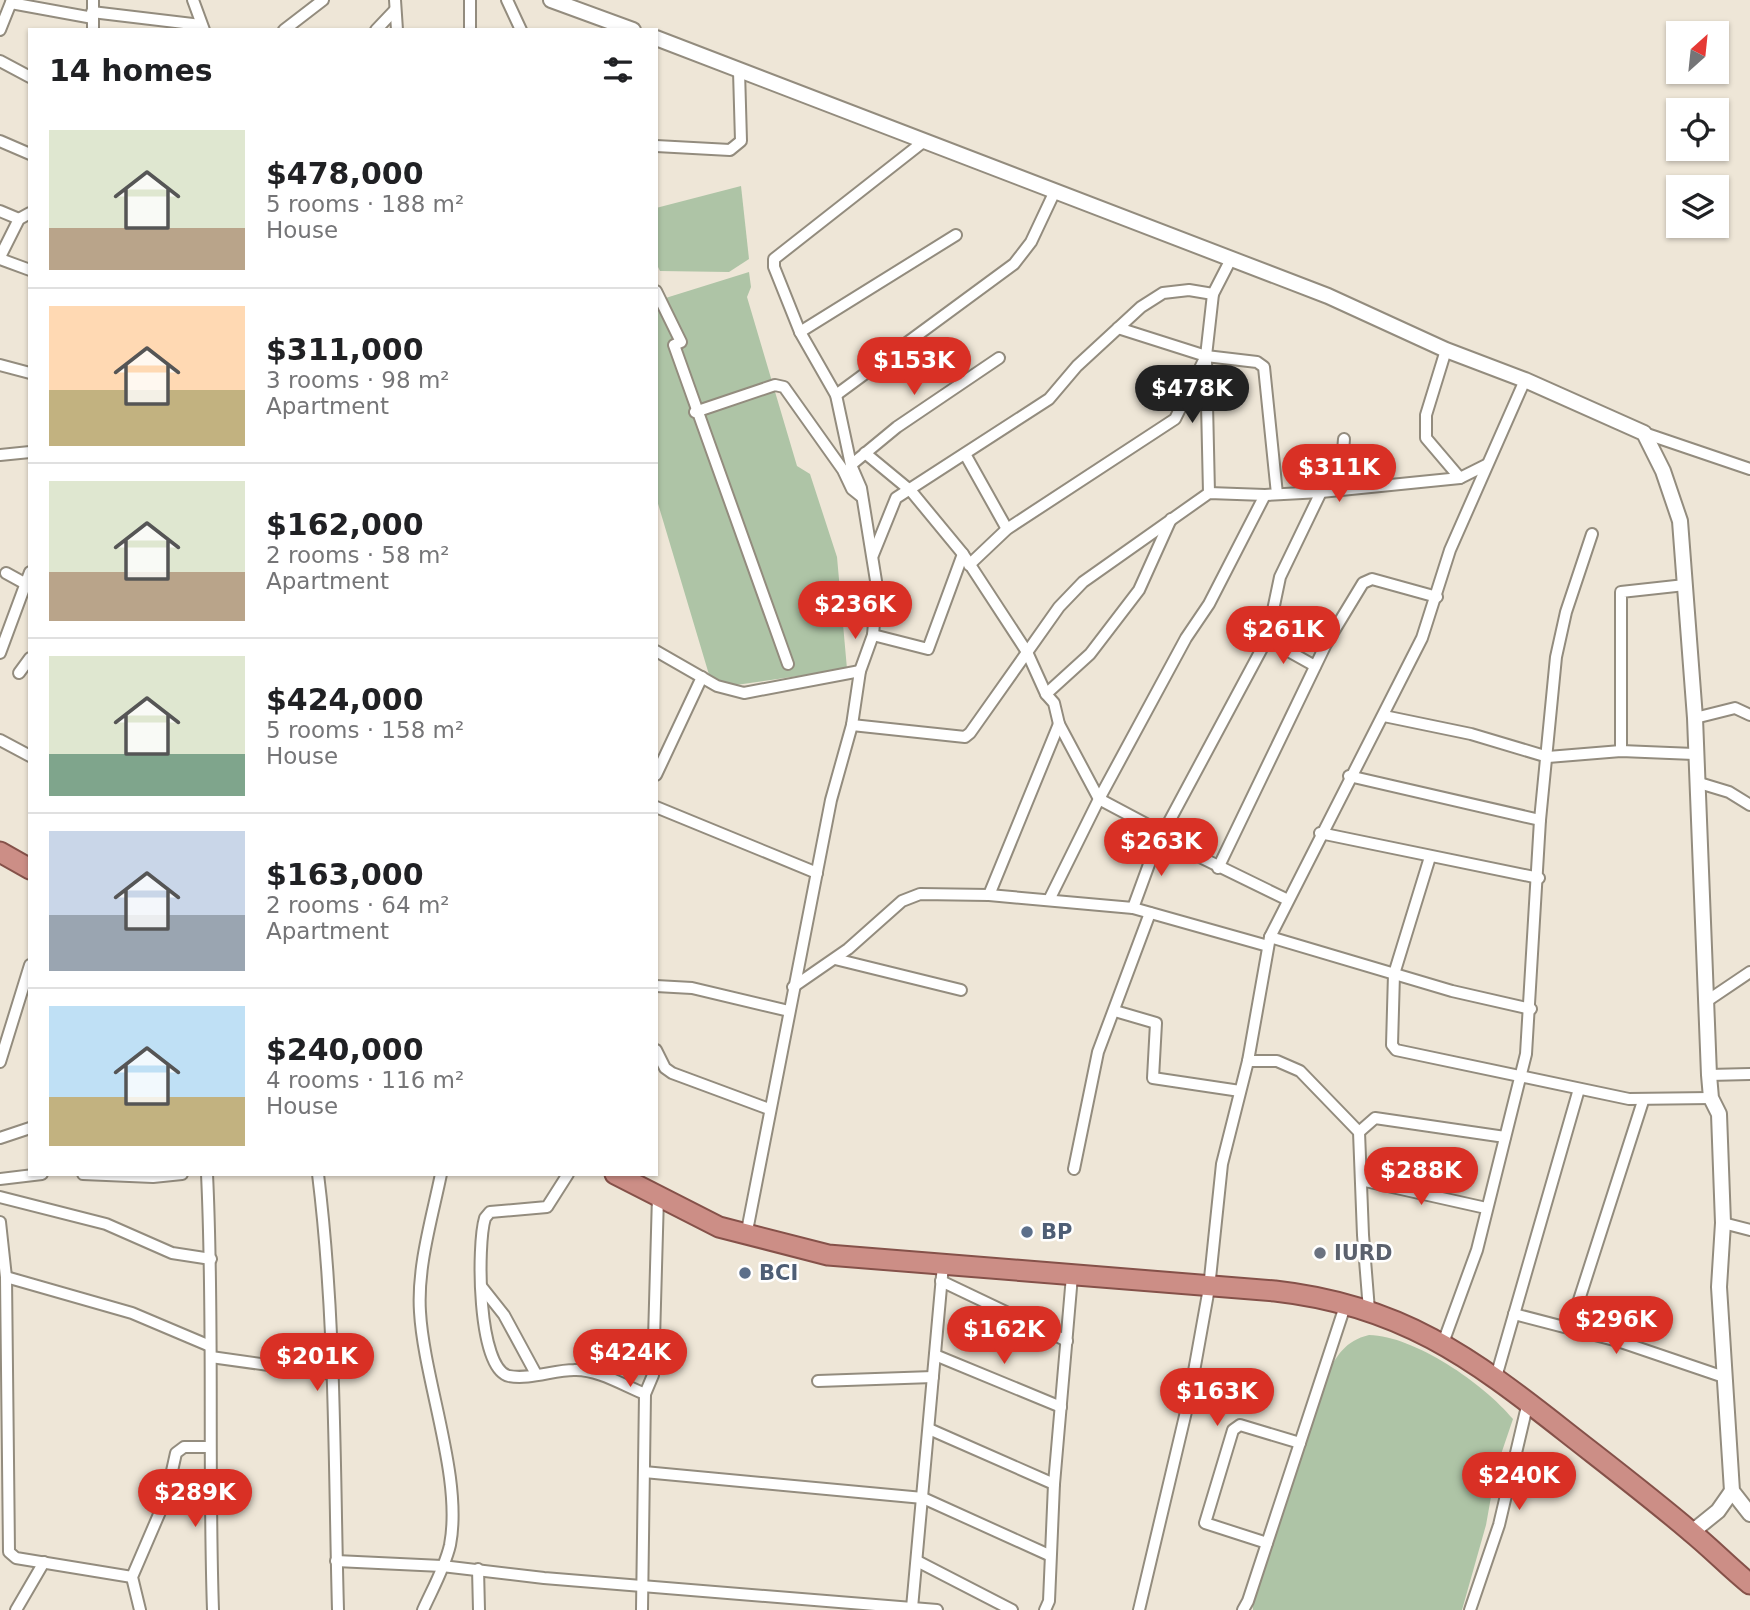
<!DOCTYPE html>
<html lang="en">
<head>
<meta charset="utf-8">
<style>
  body { margin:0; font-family:"DejaVu Sans",sans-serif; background:#f2f2f2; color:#202124; height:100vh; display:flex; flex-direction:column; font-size:26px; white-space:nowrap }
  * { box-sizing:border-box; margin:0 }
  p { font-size:23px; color:#757577 }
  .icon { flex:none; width:38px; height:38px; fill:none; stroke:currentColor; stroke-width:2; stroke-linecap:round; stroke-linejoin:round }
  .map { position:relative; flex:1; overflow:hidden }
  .drawer { position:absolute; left:28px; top:28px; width:630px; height:1148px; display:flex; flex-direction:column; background:#fff; border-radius:0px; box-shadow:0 2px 5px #0004 }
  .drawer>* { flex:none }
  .needle { width:46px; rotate:27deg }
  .controls { position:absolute; left:1666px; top:21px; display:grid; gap:14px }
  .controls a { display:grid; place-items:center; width:63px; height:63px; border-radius:0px; background:#fff; box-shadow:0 2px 5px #0004; font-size:35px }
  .price { position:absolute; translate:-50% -60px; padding:0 16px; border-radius:24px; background:#d93025; color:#fff; font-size:23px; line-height:46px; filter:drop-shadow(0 2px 4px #0008) }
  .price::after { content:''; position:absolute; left:50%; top:42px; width:21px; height:16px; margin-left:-10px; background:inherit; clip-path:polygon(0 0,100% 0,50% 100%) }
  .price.active { background:#222; color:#fff }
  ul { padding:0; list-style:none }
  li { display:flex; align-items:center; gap:21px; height:175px; padding:0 21px }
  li+li { border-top:2px solid #e0e0e0 }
  li span { display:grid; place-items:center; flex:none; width:196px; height:140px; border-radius:0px; color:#555 }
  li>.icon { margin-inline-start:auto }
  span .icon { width:84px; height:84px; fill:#fffc; stroke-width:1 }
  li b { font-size:30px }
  h2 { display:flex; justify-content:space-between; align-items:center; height:84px; padding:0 21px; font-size:30px }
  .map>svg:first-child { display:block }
  .green { fill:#aec4a6 }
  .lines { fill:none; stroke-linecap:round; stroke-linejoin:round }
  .minor-casing { stroke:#938c7e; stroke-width:14 }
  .tertiary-casing { stroke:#938c7e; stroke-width:18 }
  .trunk-casing { stroke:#855149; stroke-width:23 }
  .minor { stroke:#fff; stroke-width:10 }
  .tertiary { stroke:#fff; stroke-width:14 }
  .trunk { stroke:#cc8e86; stroke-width:19 }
  .service-dot { fill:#5c6f8a; stroke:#fff; stroke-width:2.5 }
  .worship-dot { fill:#6b7280; stroke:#fff; stroke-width:2.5 }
  .labels { text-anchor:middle; stroke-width:5; stroke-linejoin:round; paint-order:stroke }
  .service-label { font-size:21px; font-weight:bold; fill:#4e5e75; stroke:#fff; text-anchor:start }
  .worship-label { font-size:21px; font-weight:bold; fill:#5b616d; stroke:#fff; text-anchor:start }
</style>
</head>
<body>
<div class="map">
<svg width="1750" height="1610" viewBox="0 0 1750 1610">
  <rect width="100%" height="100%" fill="#eee6d7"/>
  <g class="green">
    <path d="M741 186 749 259 729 272 660 271 656 263V208Z"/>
    <path d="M749 272 751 287 747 297 797 466 810 474 837 557 847 669 736 685 720 684 710 678 656 497V301Z"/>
    <path d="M1369 1335C1415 1336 1484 1384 1513 1419L1496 1469 1486 1525 1462 1610H1253L1252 1602 1326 1376C1337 1355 1345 1341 1369 1335Z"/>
  </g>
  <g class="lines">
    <g class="minor-casing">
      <g id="minor">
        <path d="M93 0V30"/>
        <path d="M193 0 204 30"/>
        <path d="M395 0 397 30"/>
        <path d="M507 0 521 30"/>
        <path d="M11 3 93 18"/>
        <path d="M92 12 201 25"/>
        <path d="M0 30 12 0"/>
        <path d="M284 30 323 0"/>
        <path d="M376 30 395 10"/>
        <path d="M470 30V0"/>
        <path d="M0 61 30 77"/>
        <path d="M0 141 30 154"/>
        <path d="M656 146 730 150 741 141 739 71"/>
        <path d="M0 211 19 219"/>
        <path d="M0 257 19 219 30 213"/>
        <path d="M0 259 30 270"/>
        <path d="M656 291 681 342 674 345 788 664"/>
        <path d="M1118 328 1206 356 1257 362 1264 367 1277 494"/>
        <path d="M800 332 956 235"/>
        <path d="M1446 350 1426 415V438L1460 478"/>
        <path d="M1206 359 1209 493"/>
        <path d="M0 365 30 373"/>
        <path d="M836 395 1014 264 1031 242 1055 191"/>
        <path d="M695 412 775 385 784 387 843 470 852 489 862 497"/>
        <path d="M1644 433 1750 469"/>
        <path d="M865 453 911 491 963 554 1027 652 1046 694 1054 703 1059 724 1099 799 1163 833 1159 837 1288 900"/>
        <path d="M965 454 1007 529"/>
        <path d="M0 455 30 452"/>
        <path d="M851 465 897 427 999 358"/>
        <path d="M1340 488 1344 439"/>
        <path d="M873 555 896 498 1049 399 1077 366 1141 307 1163 293 1189 290 1213 294 1231 259"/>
        <path d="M969 565 1007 529 1175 419 1206 356 1213 294"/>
        <path d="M6 573 26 584"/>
        <path d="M873 635 928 649 963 554"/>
        <path d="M1267 639 1315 666"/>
        <path d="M656 651 717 686 744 693 860 671"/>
        <path d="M0 653 30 572"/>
        <path d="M19 673 30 658"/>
        <path d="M1046 694 1090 654 1139 590 1171 519"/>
        <path d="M1384 716 1471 734 1548 757 1621 751 1694 754"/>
        <path d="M1695 718 1735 708 1750 715"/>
        <path d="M852 725 965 737 970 733 1059 607 1083 582 1209 493 1265 495 1321 492 1460 478 1486 465"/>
        <path d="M0 740 30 756"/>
        <path d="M1621 751V592L1685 585"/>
        <path d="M656 775 702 677"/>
        <path d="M1349 776 1540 820"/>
        <path d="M1696 782 1729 792 1750 805"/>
        <path d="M656 807 817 873"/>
        <path d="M1163 833 1267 639 1280 577 1321 492"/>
        <path d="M1320 833 1539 878"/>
        <path d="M1430 857 1394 974 1392 1045 1396 1050 1629 1099 1711 1098"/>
        <path d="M1218 868 1326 644 1363 583 1372 579 1437 597"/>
        <path d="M989 895 1059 724"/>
        <path d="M1049 900 1099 799 1186 638 1209 604 1265 495"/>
        <path d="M1133 908 1159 837"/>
        <path d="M1270 937 1452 991 1531 1009"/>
        <path d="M835 959 961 990"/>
        <path d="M656 986 692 988 789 1011"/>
        <path d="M793 987 848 949 902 901 920 894 989 895 1133 908 1268 946"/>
        <path d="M1707 1001 1750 972"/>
        <path d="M1115 1011 1156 1023 1153 1078 1240 1091"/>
        <path d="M656 1050 665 1068 672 1073 769 1109"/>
        <path d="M1248 1061H1277L1300 1071 1359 1132 1363 1235 1369 1310"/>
        <path d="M0 1062 30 965"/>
        <path d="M1709 1075 1750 1074"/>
        <path d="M1359 1132 1375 1118 1505 1137"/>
        <path d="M0 1138 30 1128"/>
        <path d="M1074 1169 1098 1052 1150 913"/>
        <path d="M83 1174 153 1177 182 1174"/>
        <path d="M207 1174C214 1319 208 1465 213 1610"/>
        <path d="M318 1174C336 1319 334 1465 338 1610"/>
        <path d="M568 1174 547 1207 490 1212 485 1218C477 1244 477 1369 509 1376 529 1380 554 1370 574 1370 597 1369 623 1385 645 1394"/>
        <path d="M0 1179 42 1174"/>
        <path d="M1361 1180 1486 1208"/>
        <path d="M0 1197 106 1224 172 1253 211 1259"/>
        <path d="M0 1222 6 1277 9 1552 16 1558 132 1577"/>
        <path d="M1723 1223 1750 1230"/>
        <path d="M746 1236 831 800 852 725 860 671 873 635 877 587 861 488 851 465 836 395 800 332 774 267V259L923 142"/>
        <path d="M6 1277 132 1313 210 1346"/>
        <path d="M941 1281 1067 1341"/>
        <path d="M481 1286 504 1315 536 1374"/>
        <path d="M1514 1314 1618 1341 1724 1377"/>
        <path d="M1570 1328 1643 1101"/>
        <path d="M1443 1343 1477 1250 1526 1054 1540 820 1556 657 1566 612 1592 534"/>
        <path d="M935 1355 1061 1407"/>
        <path d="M211 1357 332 1374"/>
        <path d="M1496 1377 1579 1089"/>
        <path d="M818 1381 933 1377"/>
        <path d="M929 1429 1054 1484"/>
        <path d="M644 1472 923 1498 1049 1555"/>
        <path d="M1267 1543 1205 1523 1233 1430 1240 1425 1300 1443"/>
        <path d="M336 1561 442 1566 544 1578 937 1610"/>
        <path d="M917 1561 1012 1610"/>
        <path d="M478 1569 479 1610"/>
        <path d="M912 1608 943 1265"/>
        <path d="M16 1610 44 1562"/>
        <path d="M140 1610 132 1577 166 1498 176 1453 184 1447H209"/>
        <path d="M423 1610C432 1590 445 1567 450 1545 463 1478 424 1381 420 1312 417 1267 432 1218 441 1174"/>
        <path d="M642 1610 645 1394 653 1375 658 1196"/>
        <path d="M1045 1610 1049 1601 1054 1484 1072 1276"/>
        <path d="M1139 1610 1189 1399 1209 1288 1222 1164 1248 1061 1270 937 1422 638 1450 550 1525 380"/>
        <path d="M1243 1610 1248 1601 1346 1303"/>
        <path d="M1470 1610 1499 1525 1528 1402"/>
      </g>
    </g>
    <g class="tertiary-casing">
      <g id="tertiary">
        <path d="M551 0 633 30"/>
        <path d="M656 38 1328 296 1446 350 1525 380 1644 433 1663 471 1680 521 1695 718 1709 1075 1711 1098 1719 1114 1723 1223 1719 1287 1732 1491 1750 1514"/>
        <path d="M1692 1532 1718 1511 1732 1491"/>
      </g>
    </g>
    <g class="trunk-casing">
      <g id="trunk">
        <path d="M0 852 30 869"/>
        <path d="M615 1174 719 1227 828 1255 1275 1291C1400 1305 1471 1357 1566 1432 1608 1465 1650 1497 1690 1531 1711 1548 1729 1567 1750 1584"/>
      </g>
    </g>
    <use href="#minor" class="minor"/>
    <use href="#tertiary" class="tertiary"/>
    <use href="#trunk" class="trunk"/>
  </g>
  <g class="service-dot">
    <circle cx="1027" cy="1232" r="7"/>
    <circle cx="745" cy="1273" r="7"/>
  </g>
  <circle class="worship-dot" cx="1320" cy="1253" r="7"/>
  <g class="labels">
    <g class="service-label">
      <text x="1041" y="1239">BP</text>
      <text x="759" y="1280">BCI</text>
    </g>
    <g class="worship-label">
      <text x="1334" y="1260">IURD</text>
    </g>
  </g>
</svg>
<div class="controls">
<a><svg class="needle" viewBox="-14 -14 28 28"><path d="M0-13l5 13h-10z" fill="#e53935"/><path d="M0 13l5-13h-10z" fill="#757577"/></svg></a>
<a><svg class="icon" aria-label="locate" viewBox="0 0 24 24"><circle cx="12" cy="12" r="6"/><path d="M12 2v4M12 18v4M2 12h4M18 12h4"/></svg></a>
<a><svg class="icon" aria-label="layers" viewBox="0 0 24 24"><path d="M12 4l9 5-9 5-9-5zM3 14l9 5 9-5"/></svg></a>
</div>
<b class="price" style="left:914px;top:397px">$153K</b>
<b class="price active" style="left:1192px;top:425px">$478K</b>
<b class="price" style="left:1339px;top:504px">$311K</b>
<b class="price" style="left:855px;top:641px">$236K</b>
<b class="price" style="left:1283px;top:666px">$261K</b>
<b class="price" style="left:1161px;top:878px">$263K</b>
<b class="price" style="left:1421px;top:1207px">$288K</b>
<b class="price" style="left:1616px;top:1356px">$296K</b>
<b class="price" style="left:1004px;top:1366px">$162K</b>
<b class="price" style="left:630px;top:1389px">$424K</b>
<b class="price" style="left:317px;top:1393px">$201K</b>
<b class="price" style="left:1217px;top:1428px">$163K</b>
<b class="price" style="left:1519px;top:1512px">$240K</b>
<b class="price" style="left:195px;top:1529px">$289K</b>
<section class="drawer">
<h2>14 homes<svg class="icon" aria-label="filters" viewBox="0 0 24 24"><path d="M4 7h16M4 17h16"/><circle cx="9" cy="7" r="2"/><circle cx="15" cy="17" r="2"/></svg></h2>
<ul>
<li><span style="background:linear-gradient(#dfe7d0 70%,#b9a48a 0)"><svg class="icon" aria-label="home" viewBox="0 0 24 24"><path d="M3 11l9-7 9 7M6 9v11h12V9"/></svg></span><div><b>$478,000</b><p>5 rooms · 188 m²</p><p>House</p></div></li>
<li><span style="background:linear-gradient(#ffd9b3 60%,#c2b280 0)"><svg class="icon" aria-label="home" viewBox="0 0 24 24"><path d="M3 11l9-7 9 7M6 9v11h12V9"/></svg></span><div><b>$311,000</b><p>3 rooms · 98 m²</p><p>Apartment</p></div></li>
<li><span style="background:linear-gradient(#dfe7d0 65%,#b9a48a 0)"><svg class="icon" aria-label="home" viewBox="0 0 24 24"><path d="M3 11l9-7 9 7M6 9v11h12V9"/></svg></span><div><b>$162,000</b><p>2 rooms · 58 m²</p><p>Apartment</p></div></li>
<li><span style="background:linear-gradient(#dfe7d0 70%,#7fa58c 0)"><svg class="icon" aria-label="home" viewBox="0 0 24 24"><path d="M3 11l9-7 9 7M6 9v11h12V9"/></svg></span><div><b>$424,000</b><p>5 rooms · 158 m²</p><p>House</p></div></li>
<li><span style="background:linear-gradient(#c9d6e8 60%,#9aa5b1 0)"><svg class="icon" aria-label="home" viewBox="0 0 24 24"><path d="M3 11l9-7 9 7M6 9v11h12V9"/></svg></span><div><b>$163,000</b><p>2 rooms · 64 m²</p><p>Apartment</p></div></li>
<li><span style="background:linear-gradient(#bfe0f5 65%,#c2b280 0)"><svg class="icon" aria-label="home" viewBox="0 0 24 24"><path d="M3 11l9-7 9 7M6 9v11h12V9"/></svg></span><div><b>$240,000</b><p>4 rooms · 116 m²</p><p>House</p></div></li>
</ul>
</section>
</div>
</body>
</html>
